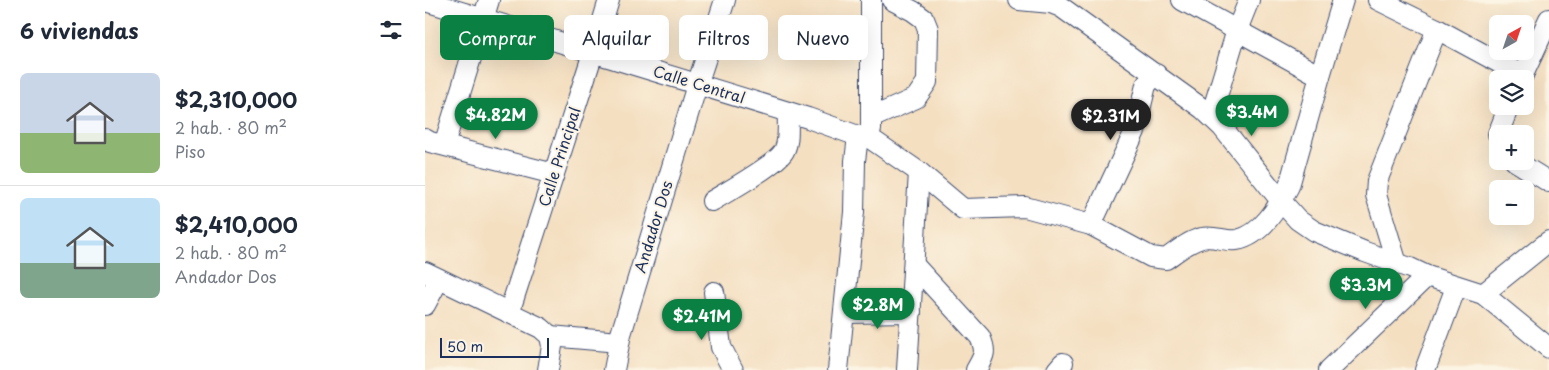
<!DOCTYPE html>
<html lang="es">
<head>
<meta charset="utf-8">
<style>
  body { margin:0; font-family:"Playpen Sans",sans-serif; background:#f2f2f3; color:#1f2937; height:100vh; display:flex; flex-direction:column; font-size:19px; white-space:nowrap }
  * { box-sizing:border-box; margin:0 }
  p { font-size:16px; color:#747a83 }
  .icon { flex:none; width:28px; height:28px; fill:none; stroke:currentColor; stroke-width:2; stroke-linecap:round; stroke-linejoin:round }
  .map { position:relative; flex:1; overflow:hidden }
  .panel { display:flex; flex-direction:column; background:#fff; width:425px }
  .panel>* { flex:none }
  .top-card { position:absolute; left:15px; top:15px; width:475px; height:45px; display:flex; gap:10px }
  .needle { width:32px; rotate:40deg }
  .buttons { position:absolute; left:1064px; top:15px; display:grid; gap:10px }
  .buttons a { display:grid; place-items:center; width:45px; height:45px; border-radius:8px; background:#fff; box-shadow:0 5px 20px #0002; font-size:25px }
  .scale { position:absolute; left:15px; bottom:12px; width:109px; box-sizing:border-box; padding-left:5px; border:2px solid #1b2f5e; border-top:0; font-size:14px; line-height:18px; white-space:nowrap; color:#1b2f5e; -webkit-text-stroke:4px #fcf5e5; paint-order:stroke }
  .price { position:absolute; translate:-50% -42px; padding:0 11px; border-radius:18px; background:#0b8043; color:#fff; font-size:16px; line-height:32px; filter:drop-shadow(0 1px 2px #0008) }
  .price::after { content:''; position:absolute; left:50%; top:30px; width:15px; height:11px; margin-left:-8px; background:inherit; clip-path:polygon(0 0,100% 0,50% 100%) }
  .price.current { background:#222; color:#fff }
  ul { padding:0; list-style:none }
  li { display:flex; align-items:center; gap:15px; height:125px; padding:0 20px }
  li+li { border-top:1px solid #e0e1e3 }
  li span { display:grid; place-items:center; flex:none; width:140px; height:100px; border-radius:8px; color:#555 }
  li>.icon { margin-inline-start:auto }
  span .icon { width:60px; height:60px; fill:#fffc; stroke-width:1 }
  li b { font-size:21px }
  h2 { display:flex; justify-content:space-between; align-items:center; height:60px; padding:0 20px; font-size:21px }
  .pill { padding:0 18px; border-radius:8px; background:#fff; box-shadow:0 5px 20px #0002; font-size:18px; line-height:45px }
  .pill.current { background:#0b8043; color:#fff }
  main { display:flex; flex:1; min-height:0 }
  .map>svg:first-child { display:block }
  .lines { fill:none; stroke-linecap:round; stroke-linejoin:round }
  .minor-casing { stroke:#3c496d; stroke-width:22 }
  .minor { stroke:#fff; stroke-width:20 }
  .labels { text-anchor:middle; stroke-width:4; stroke-linejoin:round; paint-order:stroke }
  .street-label { font-size:15px; fill:#1b2f5e; stroke:#fcf5e5 }
</style>
</head>
<body>
<main>
<section class="panel">
<h2>6 viviendas<svg class="icon" aria-label="filters" viewBox="0 0 24 24"><path d="M4 7h16M4 17h16"/><circle cx="9" cy="7" r="2"/><circle cx="15" cy="17" r="2"/></svg></h2>
<ul>
<li><span style="background:linear-gradient(#c9d6e8 60%,#8fb573 0)"><svg class="icon" aria-label="home" viewBox="0 0 24 24"><path d="M3 11l9-7 9 7M6 9v11h12V9"/></svg></span><div><b>$2,310,000</b><p>2 hab. · 80 m²</p><p>Piso</p></div></li>
<li><span style="background:linear-gradient(#bfe0f5 65%,#7fa58c 0)"><svg class="icon" aria-label="home" viewBox="0 0 24 24"><path d="M3 11l9-7 9 7M6 9v11h12V9"/></svg></span><div><b>$2,410,000</b><p>2 hab. · 80 m²</p><p>Andador Dos</p></div></li>
</ul>
</section>
<div class="map">
<svg width="1124" height="370" viewBox="0 0 1124 370">
  <rect width="100%" height="100%" fill="#fcf5e5"/>
  <filter id="ink" filterUnits="userSpaceOnUse"><feTurbulence type="fractalNoise" baseFrequency=".02" numOctaves="2"/><feDisplacementMap in="SourceGraphic" scale="10" xChannelSelector="R" yChannelSelector="G"/><feConvolveMatrix kernelMatrix="1 2 1 2 8 2 1 2 1" color-interpolation-filters="sRGB"/></filter>
  <filter id="wash" filterUnits="userSpaceOnUse"><feTurbulence type="fractalNoise" baseFrequency=".0096" numOctaves="4" result="noise"/><feDisplacementMap in="SourceGraphic" scale="20" xChannelSelector="R" yChannelSelector="G"/><feGaussianBlur stdDeviation="1.12" result="paint"/><feColorMatrix in="noise" values="0 0 0 0 0 0 0 0 0 0 0 0 0 0 0 0 0 1.4 0 .05"/><feComposite in="paint" operator="in"/></filter>
  <g filter="url(#wash)">
    <rect width="100%" height="100%" fill="#f4dfc1"/>
  </g>
  <g filter="url(#ink)">
    <g class="lines">
      <g class="minor-casing">
        <g id="minor">
          <path d="M446 0V129"/>
          <path d="M594 0 626 3 636 7 778 109 797 127 856 201 873 220 889 231 940 252 985 268 1002 276 1058 294 1124 348"/>
          <path d="M757 0 895 76"/>
          <path d="M953 0 1012 29 1097 75"/>
          <path d="M0 1 383 118 433 136 446 139 494 172 538 209 600 207 666 225 726 257 741 259C752 251 764 241 777 238 788 235 801 242 812 240 837 235 853 207 864 186L895 76 918 0"/>
          <path d="M1096 79 1124 19"/>
          <path d="M786 116 812 30 824 0"/>
          <path d="M446 118 491 98 502 82 503 29 499 19 488 11 467 0"/>
          <path d="M1073 134 1084 106"/>
          <path d="M0 139 5 142 129 174"/>
          <path d="M19 145 64 0"/>
          <path d="M1090 161 1124 182"/>
          <path d="M287 201C302 192 352 164 359 151 365 140 362 124 363 112"/>
          <path d="M666 225 710 131 721 85 731 74"/>
          <path d="M972 264 951 195 952 181 1012 29"/>
          <path d="M489 265 555 337C562 352 559 356 551 370"/>
          <path d="M0 272 116 328 125 336 127 346 123 370"/>
          <path d="M289 292 296 347 308 370"/>
          <path d="M1058 294 1124 241"/>
          <path d="M0 305 14 279"/>
          <path d="M84 313 168 53 184 0"/>
          <path d="M419 313 486 312"/>
          <path d="M125 336 194 342"/>
          <path d="M189 370 196 334 272 85 300 0"/>
          <path d="M413 370 429 212 430 161 433 136"/>
          <path d="M482 370 494 172"/>
          <path d="M632 370 638 363"/>
          <path d="M904 370 1002 276"/>
          <path d="M1000 370 1031 287"/>
        </g>
      </g>
      <use href="#minor" class="minor"/>
    </g>
  </g>
  <g class="labels">
    <g class="street-label">
      <text transform="translate(274 85) rotate(17)" y="5">Calle Central</text>
      <text transform="translate(135 157) rotate(-72)" y="5">Calle Principal</text>
      <text transform="translate(229 227) rotate(-73)" y="5">Andador Dos</text>
    </g>
  </g>
</svg>
<div class="buttons">
<a><svg class="needle" viewBox="-14 -14 28 28"><path d="M0-13l5 13h-10z" fill="#e53935"/><path d="M0 13l5-13h-10z" fill="#747a83"/></svg></a>
<a><svg class="icon" aria-label="layers" viewBox="0 0 24 24"><path d="M12 4l9 5-9 5-9-5zM3 14l9 5 9-5"/></svg></a>
<a>+</a>
<a>−</a>
</div>
<div class="scale">50 m</div>
<b class="price" style="left:827px;top:137px">$3.4M</b>
<b class="price" style="left:71px;top:140px">$4.82M</b>
<b class="price current" style="left:686px;top:141px">$2.31M</b>
<b class="price" style="left:941px;top:310px">$3.3M</b>
<b class="price" style="left:453px;top:330px">$2.8M</b>
<b class="price" style="left:277px;top:341px">$2.41M</b>
<div class="top-card">
<a class="pill current">Comprar</a>
<a class="pill">Alquilar</a>
<a class="pill">Filtros</a>
<a class="pill">Nuevo</a>
</div>
</div>
</main>
</body>
</html>
